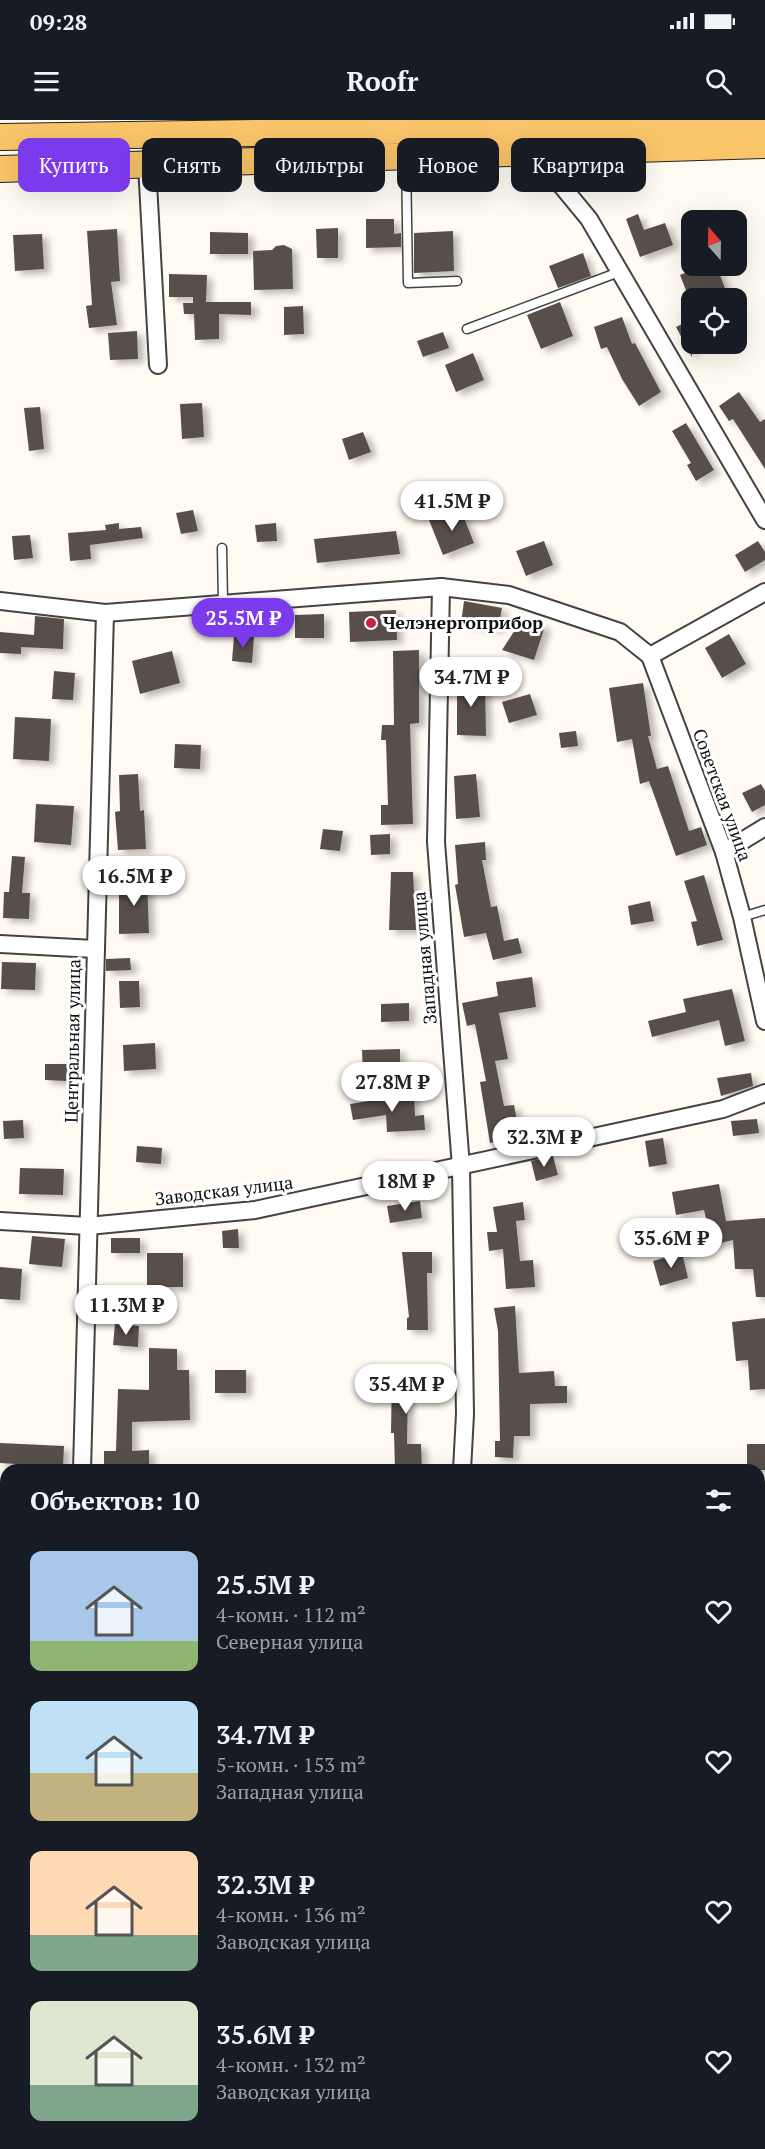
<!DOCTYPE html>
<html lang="ru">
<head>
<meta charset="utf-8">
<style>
  body { margin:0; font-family:"PT Serif",serif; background:#20242c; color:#f1f3f6; height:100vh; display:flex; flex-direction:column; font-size:22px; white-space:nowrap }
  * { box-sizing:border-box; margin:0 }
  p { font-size:20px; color:#9ea1a6 }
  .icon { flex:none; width:33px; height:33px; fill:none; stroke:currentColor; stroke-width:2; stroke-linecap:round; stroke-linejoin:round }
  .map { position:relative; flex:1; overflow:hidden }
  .details { position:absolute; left:0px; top:1344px; width:765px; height:686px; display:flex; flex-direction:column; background:#171b24; border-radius:18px 18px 0 0; box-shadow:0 6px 24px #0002 }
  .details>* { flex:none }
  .banner { position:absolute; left:18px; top:18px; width:729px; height:54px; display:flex; gap:12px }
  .needle { width:39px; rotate:340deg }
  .fabs { position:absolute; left:681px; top:90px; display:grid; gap:12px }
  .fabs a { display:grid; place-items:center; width:66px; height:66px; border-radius:12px; background:#171b24; box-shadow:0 6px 24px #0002; font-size:30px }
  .price { position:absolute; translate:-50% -51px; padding:0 14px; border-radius:21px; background:#fff; color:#222; font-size:20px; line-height:39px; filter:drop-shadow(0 2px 3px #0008) }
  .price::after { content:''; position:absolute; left:50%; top:36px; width:18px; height:14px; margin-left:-9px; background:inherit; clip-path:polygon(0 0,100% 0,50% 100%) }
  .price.current { background:#7c3aed; color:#fff }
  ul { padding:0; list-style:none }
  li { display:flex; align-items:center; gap:18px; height:150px; padding:0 30px }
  li span { display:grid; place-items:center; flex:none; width:168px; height:120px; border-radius:12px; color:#555 }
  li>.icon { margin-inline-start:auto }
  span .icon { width:72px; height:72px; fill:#fffc; stroke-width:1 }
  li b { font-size:26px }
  h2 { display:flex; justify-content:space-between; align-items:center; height:72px; padding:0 30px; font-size:26px }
  .pill { padding:0 21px; border-radius:12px; background:#171b24; box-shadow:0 6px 24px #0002; font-size:21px; line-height:54px }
  .pill.current { background:#7c3aed; color:#fff }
  .status { display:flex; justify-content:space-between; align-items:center; height:42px; padding:0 30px; background:#171b24; direction:ltr }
  .status svg { height:16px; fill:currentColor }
  header { display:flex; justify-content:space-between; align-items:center; height:78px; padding:0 30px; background:#171b24; font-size:27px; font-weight:600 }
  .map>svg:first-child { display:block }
  .green { fill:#daebbc }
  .building { fill:#59504c; filter:url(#shadow) }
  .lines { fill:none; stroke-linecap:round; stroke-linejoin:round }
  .service-casing { stroke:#434343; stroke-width:11 }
  .minor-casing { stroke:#434343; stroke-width:20 }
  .primary-casing { stroke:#212121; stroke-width:28 }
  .service { stroke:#fff; stroke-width:8 }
  .minor { stroke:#fff; stroke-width:16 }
  .primary { stroke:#fac569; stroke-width:26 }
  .poi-dot { fill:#c4253f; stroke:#fff; stroke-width:2 }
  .labels { text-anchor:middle; stroke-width:6; stroke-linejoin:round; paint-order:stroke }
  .poi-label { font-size:18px; font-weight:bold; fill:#101010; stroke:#fff; text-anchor:start }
  .street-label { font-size:18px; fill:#101010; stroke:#fff }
</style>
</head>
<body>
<div class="status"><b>09:28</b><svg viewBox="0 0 49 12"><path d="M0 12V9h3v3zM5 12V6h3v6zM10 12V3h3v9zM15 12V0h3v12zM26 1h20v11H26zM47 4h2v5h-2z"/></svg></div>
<header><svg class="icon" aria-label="menu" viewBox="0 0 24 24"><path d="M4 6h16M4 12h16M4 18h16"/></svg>Roofr<svg class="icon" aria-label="search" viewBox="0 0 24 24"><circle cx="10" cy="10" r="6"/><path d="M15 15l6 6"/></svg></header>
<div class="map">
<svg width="765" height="2029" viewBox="0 0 765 2029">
  <defs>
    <filter id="shadow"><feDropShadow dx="6" dy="4" stdDeviation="3" flood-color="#0004"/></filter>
  </defs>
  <rect width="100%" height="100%" fill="#fffbf3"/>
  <path class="green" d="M0 1858 6 1859V1955L0 1954Z"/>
  <g class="building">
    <path d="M638 94 644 110 665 103 673 125 640 137 626 99Z"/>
    <path d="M366 99H394V114L401 113V127L366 128Z"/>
    <path d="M338 108V138H317L316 109Z"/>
    <path d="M117 109 120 161 111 162 117 205 89 208 86 186 92 185 87 111Z"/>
    <path d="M453 111 454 151 414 153V113Z"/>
    <path d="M210 112 248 113V134H210Z"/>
    <path d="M42 114 44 149 15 151 13 115Z"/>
    <path d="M284 125 292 129 293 169 254 170 253 131 272 130 276 126Z"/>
    <path d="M583 133 591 156 558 168 549 146Z"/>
    <path d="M702 146H708L711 151 717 148 729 178H689L680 155Z"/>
    <path d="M169 154 207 155 206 182H251V195L219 194V219L195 220 194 194H184L183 183H193V177H169Z"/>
    <path d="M560 182 573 216 541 229 527 195Z"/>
    <path d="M303 186 304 214 284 215V187Z"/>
    <path d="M622 197 632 224 635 223 661 272 639 286 622 259 607 227 601 229 594 207Z"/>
    <path d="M692 199V237L676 207Z"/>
    <path d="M137 211 138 239 110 240 108 213Z"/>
    <path d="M443 212 449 228 423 237 417 221Z"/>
    <path d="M473 233 484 260 456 272 445 245Z"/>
    <path d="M739 272 760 302 765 299V349L733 299 729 301 719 286Z"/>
    <path d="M202 283 204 317 182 319 180 284Z"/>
    <path d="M40 287 44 329 29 331 24 288Z"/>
    <path d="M686 303 714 350 696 361 687 345 691 343 672 311Z"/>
    <path d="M363 312 371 332 349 340 342 319Z"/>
    <path d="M460 388 474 423 443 435 429 400Z"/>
    <path d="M193 390 198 411 181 414 176 393Z"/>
    <path d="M119 403V409L141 407 143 418 90 425 91 439 70 441 68 413 106 410 105 405Z"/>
    <path d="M276 403 277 421 257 422 255 405Z"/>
    <path d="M396 411 400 434 317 443 314 419Z"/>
    <path d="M30 415 33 438 14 440 12 416Z"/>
    <path d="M544 421 553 445 526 456 516 431Z"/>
    <path d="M758 421 765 432V440L745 452 735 435Z"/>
    <path d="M464 481 502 488 498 509 461 503Z"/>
    <path d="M396 490 397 520 350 522 349 492Z"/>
    <path d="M324 494V518H295V495Z"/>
    <path d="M35 496 64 499 63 529 21 527V534L0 533V512L34 515Z"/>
    <path d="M522 499 545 506 534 540 502 530Z"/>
    <path d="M729 514 746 544 722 558 705 528Z"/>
    <path d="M234 516 254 517 252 543 232 541Z"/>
    <path d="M419 530V603L410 604 413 704 381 705V685H388L386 620H381L382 605H394L393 531Z"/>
    <path d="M172 531 180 563 140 574 132 541Z"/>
    <path d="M54 551 75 553 73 580 52 579Z"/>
    <path d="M457 559 485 560 486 616 457 615Z"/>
    <path d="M643 563 651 616H648L657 649 668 646 689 711 701 707 707 725 676 736 649 661 640 664 632 619 617 622 609 568Z"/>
    <path d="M530 574 537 595 509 603 502 582Z"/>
    <path d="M15 597 51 599 49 641 13 639Z"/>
    <path d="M576 611 578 626 561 628 559 613Z"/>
    <path d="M175 624 201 625 200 649 174 648Z"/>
    <path d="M138 654 140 691 144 690 146 729 118 730 115 692 120 691 119 655Z"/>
    <path d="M476 654 480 697 456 699 454 656Z"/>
    <path d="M761 664 765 671V685L752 692 742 673Z"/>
    <path d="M36 684 74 686 71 725 34 722Z"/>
    <path d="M323 709 343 711 340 731 320 729Z"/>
    <path d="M390 714V734L371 735 370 715Z"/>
    <path d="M485 722 486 740H482L491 787 497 786 504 821 518 818 522 833 493 840 486 813 464 817 455 765 458 764 455 725Z"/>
    <path d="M12 736 25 737 22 773H30L29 799 3 798 4 772H9Z"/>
    <path d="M391 752H413L416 810H389Z"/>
    <path d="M704 755 723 820 697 826 691 802 697 801 684 761Z"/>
    <path d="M147 759 149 813 119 814V760Z"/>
    <path d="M650 781 654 801 631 805 628 786Z"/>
    <path d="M130 838 131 850 106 851V839Z"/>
    <path d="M2 842 36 843 35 870 1 869Z"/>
    <path d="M532 857 536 887 499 893 508 939 495 941 504 986 514 985 520 1017 490 1023 480 962 486 961 475 904 467 906 462 883 498 876 496 862Z"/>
    <path d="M119 861H139L140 887 120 888Z"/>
    <path d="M732 869 745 921 725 926 719 900 652 917 648 901 686 892 683 879Z"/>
    <path d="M409 883V901L381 902V884Z"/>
    <path d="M155 923 156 949 124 951 123 925Z"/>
    <path d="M400 929V956L363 957 362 930Z"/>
    <path d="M45 944H67V961L45 960Z"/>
    <path d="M751 953 753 966 721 976 717 958Z"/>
    <path d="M414 974 415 996 424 995 425 1010 387 1012 386 995 353 1000 350 984Z"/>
    <path d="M757 999 759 1013 733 1016 731 1001Z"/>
    <path d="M23 1000 24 1018 4 1019 3 1001Z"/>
    <path d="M663 1018 667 1044 649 1047 645 1021Z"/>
    <path d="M137 1026 162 1028 161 1044 136 1042Z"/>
    <path d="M553 1036 558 1055 536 1061 531 1041Z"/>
    <path d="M20 1048 64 1049 63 1075 19 1074Z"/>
    <path d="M719 1064 726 1101 765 1098V1177H756L753 1149H735L733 1120 712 1125 704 1090 676 1095 672 1072Z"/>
    <path d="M420 1081 422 1098 390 1103 387 1086Z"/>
    <path d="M523 1082 525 1100 516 1101 520 1141 533 1140 535 1167 506 1169 503 1129 489 1131 487 1112H497L493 1087Z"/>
    <path d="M238 1109 239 1128H223L222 1111Z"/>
    <path d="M32 1116 65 1119 62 1147 29 1144Z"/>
    <rect x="111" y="1118" width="29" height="15"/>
    <path d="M402 1132H432V1153H427L428 1210H407V1198L409 1197Z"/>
    <rect x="147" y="1133" width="36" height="34"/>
    <path d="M682 1133 688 1158 660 1166 653 1141Z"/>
    <path d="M0 1147 22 1149 20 1180 0 1179Z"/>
    <path d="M515 1186 519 1253 554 1251 555 1266H567V1283L530 1284V1316H514L513 1338 495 1337V1321H500L498 1211 494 1188Z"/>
    <path d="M765 1198V1269L750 1270 748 1240 736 1241 732 1202Z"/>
    <path d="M115 1204 139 1206 138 1227 113 1225Z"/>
    <path d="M149 1228 177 1229V1250H189L190 1300 132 1302V1331L149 1330V1346L104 1347V1331H116L118 1269 149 1270Z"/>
    <path d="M392 1247 429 1248 428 1271 408 1270 407 1324H421L422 1350H395L394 1313H391Z"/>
    <rect x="215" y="1250" width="31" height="23"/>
    <path d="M0 1323 64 1326 63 1347 0 1343Z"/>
    <rect x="747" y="1324" width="18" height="26"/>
  </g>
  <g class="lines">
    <g class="service-casing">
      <g id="service">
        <path d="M406 39 408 163 457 161"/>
        <path d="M467 209 619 152"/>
        <path d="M222 428 223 484"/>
        <path d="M742 797 765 790"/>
        <path d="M0 1572H6"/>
        <path d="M0 1616H6"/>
      </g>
    </g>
    <g class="minor-casing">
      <g id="minor">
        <path d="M515 33 561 65 589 99 765 400"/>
        <path d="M147 45 158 245"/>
        <path d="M441 467 436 722 461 1047 465 1294 462 1350"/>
        <path d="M0 481 105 493 441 467 509 475 620 512 650 536 765 472"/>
        <path d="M650 536 724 732 742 797 765 901"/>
        <path d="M724 732 765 707"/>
        <path d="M0 824 95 829"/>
        <path d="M0 1101 88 1106 255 1090 723 989 765 973"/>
        <path d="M82 1350 105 493"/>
        <path d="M0 1372 6 1373"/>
        <path d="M759 1501H765"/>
        <path d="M759 1824H765"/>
        <path d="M422 2024V2029"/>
        <path d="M34 2029 36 2024"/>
      </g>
    </g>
    <g class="primary-casing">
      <g id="primary">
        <path d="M0 17 765 5"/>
        <path d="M0 49 765 25"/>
      </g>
    </g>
    <use href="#service" class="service"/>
    <use href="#minor" class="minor"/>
    <use href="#primary" class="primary"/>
  </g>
  <circle class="poi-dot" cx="371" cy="503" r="6"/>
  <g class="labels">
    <g class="poi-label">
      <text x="383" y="509">Челэнергоприбор</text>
    </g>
    <g class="street-label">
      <text transform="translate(722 675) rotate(70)" y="6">Советская улица</text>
      <text transform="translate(425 838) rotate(-95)" y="6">Западная улица</text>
      <text transform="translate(73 921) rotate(-89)" y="6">Центральная улица</text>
      <text transform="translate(224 1071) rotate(-7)" y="6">Заводская улица</text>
    </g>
  </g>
</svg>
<div class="fabs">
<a><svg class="needle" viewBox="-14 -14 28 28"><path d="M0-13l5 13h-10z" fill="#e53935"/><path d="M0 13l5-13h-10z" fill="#9ea1a6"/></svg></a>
<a><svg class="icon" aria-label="locate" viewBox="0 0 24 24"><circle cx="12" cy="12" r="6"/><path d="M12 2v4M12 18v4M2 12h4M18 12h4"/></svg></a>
</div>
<b class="price" style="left:452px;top:412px">41.5M ₽</b>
<b class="price current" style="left:243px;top:529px">25.5M ₽</b>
<b class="price" style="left:471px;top:588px">34.7M ₽</b>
<b class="price" style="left:134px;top:787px">16.5M ₽</b>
<b class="price" style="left:392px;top:993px">27.8M ₽</b>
<b class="price" style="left:544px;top:1048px">32.3M ₽</b>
<b class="price" style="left:405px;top:1092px">18M ₽</b>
<b class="price" style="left:671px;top:1149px">35.6M ₽</b>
<b class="price" style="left:126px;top:1216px">11.3M ₽</b>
<b class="price" style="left:406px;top:1295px">35.4M ₽</b>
<div class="banner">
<a class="pill current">Купить</a>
<a class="pill">Снять</a>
<a class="pill">Фильтры</a>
<a class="pill">Новое</a>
<a class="pill">Квартира</a>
</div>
<section class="details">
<h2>Объектов: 10<svg class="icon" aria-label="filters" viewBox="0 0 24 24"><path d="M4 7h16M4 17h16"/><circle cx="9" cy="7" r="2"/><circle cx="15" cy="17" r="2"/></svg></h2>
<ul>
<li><span style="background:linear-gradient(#a9c7e8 75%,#8fb573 0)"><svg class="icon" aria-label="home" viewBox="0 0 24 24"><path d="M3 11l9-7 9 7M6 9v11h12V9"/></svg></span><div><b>25.5M ₽</b><p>4-комн. · 112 m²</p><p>Северная улица</p></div><svg class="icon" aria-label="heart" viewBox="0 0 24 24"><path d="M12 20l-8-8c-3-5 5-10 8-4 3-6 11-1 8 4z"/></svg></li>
<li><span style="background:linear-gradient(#bfe0f5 60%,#c2b280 0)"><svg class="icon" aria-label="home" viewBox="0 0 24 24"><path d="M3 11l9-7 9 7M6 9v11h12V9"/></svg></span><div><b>34.7M ₽</b><p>5-комн. · 153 m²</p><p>Западная улица</p></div><svg class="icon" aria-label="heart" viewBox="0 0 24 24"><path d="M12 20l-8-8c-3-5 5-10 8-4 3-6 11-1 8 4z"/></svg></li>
<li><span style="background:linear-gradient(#ffd9b3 70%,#7fa58c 0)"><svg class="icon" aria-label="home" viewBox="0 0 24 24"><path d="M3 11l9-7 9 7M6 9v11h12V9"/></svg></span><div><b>32.3M ₽</b><p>4-комн. · 136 m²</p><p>Заводская улица</p></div><svg class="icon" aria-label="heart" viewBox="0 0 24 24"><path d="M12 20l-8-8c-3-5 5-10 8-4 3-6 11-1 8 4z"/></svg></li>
<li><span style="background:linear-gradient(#dfe7d0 70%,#7fa58c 0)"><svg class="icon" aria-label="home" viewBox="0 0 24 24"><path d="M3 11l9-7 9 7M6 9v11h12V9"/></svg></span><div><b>35.6M ₽</b><p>4-комн. · 132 m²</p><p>Заводская улица</p></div><svg class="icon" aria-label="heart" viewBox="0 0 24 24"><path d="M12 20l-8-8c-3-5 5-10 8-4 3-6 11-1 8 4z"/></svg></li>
</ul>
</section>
</div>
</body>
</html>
